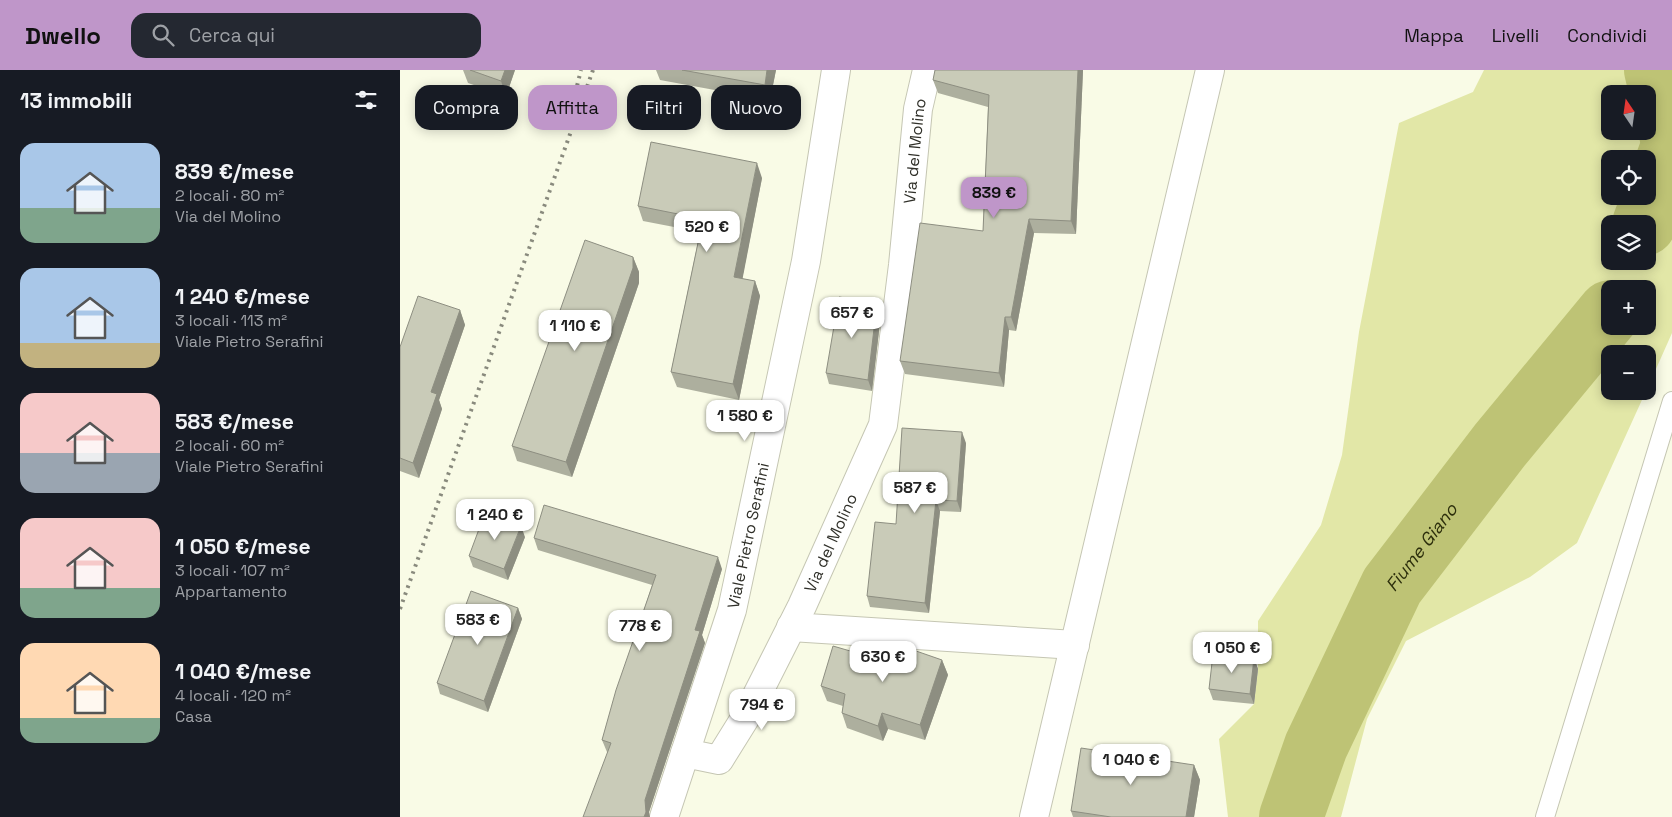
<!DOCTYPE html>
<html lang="it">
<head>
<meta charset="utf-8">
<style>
  body { margin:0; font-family:"Space Grotesk",sans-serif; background:#242831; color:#f1f3f6; height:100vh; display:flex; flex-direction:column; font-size:19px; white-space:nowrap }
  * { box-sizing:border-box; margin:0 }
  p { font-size:16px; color:#9ea1a6 }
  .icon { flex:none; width:28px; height:28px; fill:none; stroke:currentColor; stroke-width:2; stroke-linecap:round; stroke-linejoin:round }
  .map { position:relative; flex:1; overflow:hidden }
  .side { display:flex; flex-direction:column; background:#171b24; width:400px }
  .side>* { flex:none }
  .top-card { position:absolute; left:15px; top:15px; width:475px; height:45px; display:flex; gap:10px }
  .needle { width:32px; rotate:347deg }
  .controls { position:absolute; left:1201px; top:15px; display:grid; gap:10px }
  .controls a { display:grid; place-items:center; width:55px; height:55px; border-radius:10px; background:#171b24; box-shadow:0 2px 12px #0003; font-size:25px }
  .price { position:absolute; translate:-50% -42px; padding:0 11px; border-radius:10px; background:#fff; color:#222; font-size:16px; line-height:32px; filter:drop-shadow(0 1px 2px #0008) }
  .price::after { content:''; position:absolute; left:50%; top:30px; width:15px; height:11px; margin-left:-8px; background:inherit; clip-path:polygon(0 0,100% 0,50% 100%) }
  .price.on { background:#bf96c9; color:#111 }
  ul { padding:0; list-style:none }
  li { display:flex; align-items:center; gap:15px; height:125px; padding:0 20px }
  li span { display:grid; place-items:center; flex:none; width:140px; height:100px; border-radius:15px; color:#555 }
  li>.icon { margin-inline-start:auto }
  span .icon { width:60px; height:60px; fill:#fffc; stroke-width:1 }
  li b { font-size:21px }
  h2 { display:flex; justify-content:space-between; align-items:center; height:60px; padding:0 20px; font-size:21px }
  .chip { padding:0 18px; border-radius:15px; background:#171b24; box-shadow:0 2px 12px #0003; font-size:18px; line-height:45px }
  .chip.on { background:#bf96c9; color:#111 }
  header { display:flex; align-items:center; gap:30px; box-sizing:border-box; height:70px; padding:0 25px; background:#bf96c9; color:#111 }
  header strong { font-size:24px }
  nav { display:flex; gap:28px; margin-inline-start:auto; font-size:18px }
  .search { width:350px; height:45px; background:#242831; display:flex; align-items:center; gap:12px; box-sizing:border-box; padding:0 18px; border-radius:15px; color:#9ea1a6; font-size:19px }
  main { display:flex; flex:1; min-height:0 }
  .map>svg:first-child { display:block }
  .green { fill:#e2e7a7; fill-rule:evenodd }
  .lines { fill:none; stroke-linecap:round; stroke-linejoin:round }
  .river { stroke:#bec375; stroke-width:64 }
  .service-casing { stroke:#c5c6b3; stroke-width:20 }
  .minor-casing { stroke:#c5c6b3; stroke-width:30 }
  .tertiary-casing { stroke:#c5c6b3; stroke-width:30 }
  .service { stroke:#fff; stroke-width:18 }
  .minor { stroke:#fff; stroke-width:28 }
  .tertiary { stroke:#fff; stroke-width:28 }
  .rail { stroke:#898a7d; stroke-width:4; stroke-dasharray:2.5 5; stroke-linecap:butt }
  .wall { fill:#adaf9e }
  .shaded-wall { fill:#8d8e81 }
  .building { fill:#c9cbb8; stroke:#8d8e81 }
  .labels { text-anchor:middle; stroke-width:4; stroke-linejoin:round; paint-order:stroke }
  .street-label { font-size:16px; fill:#303029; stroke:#fff }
  .water-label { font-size:18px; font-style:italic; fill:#2d2f0c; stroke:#fff }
</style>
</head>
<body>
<header>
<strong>Dwello</strong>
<div class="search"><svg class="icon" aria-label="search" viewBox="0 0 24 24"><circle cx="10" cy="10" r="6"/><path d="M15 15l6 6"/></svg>Cerca qui</div>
<nav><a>Mappa</a><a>Livelli</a><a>Condividi</a></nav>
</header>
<main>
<section class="side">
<h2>13 immobili<svg class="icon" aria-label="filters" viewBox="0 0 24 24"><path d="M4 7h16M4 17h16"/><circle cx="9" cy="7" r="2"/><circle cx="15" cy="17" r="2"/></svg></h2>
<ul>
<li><span style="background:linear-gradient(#a9c7e8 65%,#7fa58c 0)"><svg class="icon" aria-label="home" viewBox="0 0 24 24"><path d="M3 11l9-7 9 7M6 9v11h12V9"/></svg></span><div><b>839 €/mese</b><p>2 locali · 80 m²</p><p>Via del Molino</p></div></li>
<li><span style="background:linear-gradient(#a9c7e8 75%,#c2b280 0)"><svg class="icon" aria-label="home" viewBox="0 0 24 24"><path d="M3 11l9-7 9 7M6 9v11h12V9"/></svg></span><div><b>1 240 €/mese</b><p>3 locali · 113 m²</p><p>Viale Pietro Serafini</p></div></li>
<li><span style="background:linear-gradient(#f6c9c9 60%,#9aa5b1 0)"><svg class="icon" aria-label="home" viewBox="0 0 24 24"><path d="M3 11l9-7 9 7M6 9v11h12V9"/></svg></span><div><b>583 €/mese</b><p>2 locali · 60 m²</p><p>Viale Pietro Serafini</p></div></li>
<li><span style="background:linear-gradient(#f6c9c9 70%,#7fa58c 0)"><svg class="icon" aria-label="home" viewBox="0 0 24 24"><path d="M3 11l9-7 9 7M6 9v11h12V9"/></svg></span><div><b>1 050 €/mese</b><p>3 locali · 107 m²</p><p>Appartamento</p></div></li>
<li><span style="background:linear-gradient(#ffd9b3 75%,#7fa58c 0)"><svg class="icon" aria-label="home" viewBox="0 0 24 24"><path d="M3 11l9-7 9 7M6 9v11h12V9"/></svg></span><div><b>1 040 €/mese</b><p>4 locali · 120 m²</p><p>Casa</p></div></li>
</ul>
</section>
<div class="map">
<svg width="1272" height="747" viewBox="0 0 1272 747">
  <rect width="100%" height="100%" fill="#f9fbe6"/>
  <path class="green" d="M1084 0H1272V263L1248 317V284H1210V321H1246L1177 473 1130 507 1006 571 967 649 941 747H828L819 669 854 634 858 599V551L921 455 942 385 959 262 999 53 1073 22ZM1210 24H1248V61H1210ZM1210 89H1248V126H1210ZM1210 154H1248V191H1210ZM1210 219H1248V256H1210Z"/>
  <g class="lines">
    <g class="river">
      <path d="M1256 0 1272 68"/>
      <path d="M1244 154 1272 79"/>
      <path id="s1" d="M891 747 916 676 992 516 1100 375 1210 242"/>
    </g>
    <g class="service-casing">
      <path id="service" d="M1145 747 1272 331"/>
    </g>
    <g class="minor-casing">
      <g id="minor">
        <path d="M391 557 675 575"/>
        <path id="s2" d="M285 683 319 690 347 645 402 536 483 355 503 195 518 39 527 0"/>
        <path d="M634 747 810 0"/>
      </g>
    </g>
    <g class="tertiary-casing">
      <g id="tertiary">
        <path id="s3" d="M264 747 332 540 406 191 436 0"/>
      </g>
    </g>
    <use href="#service" class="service"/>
    <use href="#minor" class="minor"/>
    <use href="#tertiary" class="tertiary"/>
    <g class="rail">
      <path d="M168 52 181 0"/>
      <path d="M0 539 193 0"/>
    </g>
  </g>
  <g class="wall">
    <path d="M63 0H115L106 26 68 13Z"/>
    <path d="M256 0H376L370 30 260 10Z"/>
    <path d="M535 0H683L676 164 634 163 616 261 609 260 604 317 505 304 500 291 583 161 588 37 538 23 533 10Z"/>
    <path d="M362 108 342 209 355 211 360 226 339 330 277 317 271 302 300 162 243 151 238 136Z"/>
    <path d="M233 187 239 202V213L172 407 117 391 112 376Z"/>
    <path d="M477 233 481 244 472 321 429 314 426 303Z"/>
    <path d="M60 240 65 255 39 330 42 339 19 408 0 401V277Z"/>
    <path d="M566 373 561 442 540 441 529 543 470 537 467 526Z"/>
    <path d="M125 467 108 510 73 497 69 486Z"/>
    <path d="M134 468 322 499 302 565 305 573 249 742 207 682 202 670 252 515 138 480Z"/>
    <path d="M118 538 122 549 88 642 40 624 37 613Z"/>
    <path d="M854 588 858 599 854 634 813 630 809 619Z"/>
    <path d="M542 590 548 605 525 670 488 659 483 671 447 658 442 643 443 636 427 631 421 616 488 592Z"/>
    <path d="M794 695 800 710 794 747H673L671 741Z"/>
  </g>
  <g class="shaded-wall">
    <path d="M105 0H115L106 26 101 11Z"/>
    <path d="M367 0H376L370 30 365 15Z"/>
    <path d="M678 0H683L676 164 671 151Z"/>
    <path d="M357 93 362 108 340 222 334 207Z"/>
    <path d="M629 149 634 163 616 261 611 247Z"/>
    <path d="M233 187 239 202V213L172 407 166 392Z"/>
    <path d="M355 211 360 226 339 330 333 314Z"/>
    <path d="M477 233 481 244 472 321 468 310Z"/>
    <path d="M60 240 65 255 39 330 42 339 19 408 13 393 31 322Z"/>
    <path d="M605 247 609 260 604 317 599 303Z"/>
    <path d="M562 362 566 373 561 442 557 431Z"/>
    <path d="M536 430 540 441 529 543 525 533Z"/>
    <path d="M121 456 125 467 108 510 104 499Z"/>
    <path d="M318 487 322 499 302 565 305 573 249 742 250 747H244L245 730 295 560Z"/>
    <path d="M118 538 122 549 88 642 84 631Z"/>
    <path d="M854 588 858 599 854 634 850 624Z"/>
    <path d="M542 590 548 605 525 670 520 655Z"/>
    <path d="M482 643 488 659 483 671 478 656Z"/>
    <path d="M794 695 800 710 794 747H786Z"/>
  </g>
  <g class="building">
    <path d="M70 0H105L101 11Z"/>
    <path d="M282 0H367L365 15Z"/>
    <path d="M535 0H678L671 151 629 149 611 247H605L599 303 500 291 520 153 583 161 589 25 533 10Z"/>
    <path d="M251 72 357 93 334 207 355 211 333 314 271 302 303 149 238 136Z"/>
    <path d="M185 170 233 187V198L166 392 112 376Z"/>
    <path d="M18 226 60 240 31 322 37 324 13 393 0 388V277Z"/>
    <path d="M439 227 477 233 468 310 426 303Z"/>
    <path d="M502 358 562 362 557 431 536 430 525 533 467 526 475 452 496 454Z"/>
    <path d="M144 435 318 487 295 560 300 561 245 730 246 742 244 747H183L211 673 202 670 216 620 256 505 134 468Z"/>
    <path d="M85 443 121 456 104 499 69 486Z"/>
    <path d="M71 521 118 538 84 631 37 613Z"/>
    <path d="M493 573 542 590 520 655 482 643 478 656 442 643 445 624 421 616 433 576 488 592Z"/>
    <path d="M813 584 854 588 850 624 809 619Z"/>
    <path d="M681 678 794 695 786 747H711L671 741Z"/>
  </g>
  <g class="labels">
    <g class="street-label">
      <text dy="6" stroke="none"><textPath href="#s2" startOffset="684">Via del Molino</textPath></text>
      <text dy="6" stroke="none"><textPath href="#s3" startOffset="294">Viale Pietro Serafini</textPath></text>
      <text dy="6" stroke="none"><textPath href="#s2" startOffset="279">Via del Molino</textPath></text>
    </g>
    <g class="water-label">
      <text dy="6" stroke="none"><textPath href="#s1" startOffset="301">Fiume Giano</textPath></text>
    </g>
  </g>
</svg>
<div class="controls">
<a><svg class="needle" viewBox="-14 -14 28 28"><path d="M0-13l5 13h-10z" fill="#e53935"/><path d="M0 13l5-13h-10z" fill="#9ea1a6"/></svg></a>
<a><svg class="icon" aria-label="locate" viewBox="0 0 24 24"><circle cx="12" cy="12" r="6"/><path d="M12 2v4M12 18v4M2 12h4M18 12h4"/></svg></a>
<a><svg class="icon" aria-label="layers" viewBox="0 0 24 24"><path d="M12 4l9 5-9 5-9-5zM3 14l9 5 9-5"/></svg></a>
<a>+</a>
<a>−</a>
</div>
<b class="price on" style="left:594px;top:149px">839 €</b>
<b class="price" style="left:307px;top:183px">520 €</b>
<b class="price" style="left:452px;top:269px">657 €</b>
<b class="price" style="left:175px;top:282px">1 110 €</b>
<b class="price" style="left:345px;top:372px">1 580 €</b>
<b class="price" style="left:515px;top:444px">587 €</b>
<b class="price" style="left:95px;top:471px">1 240 €</b>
<b class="price" style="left:78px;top:576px">583 €</b>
<b class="price" style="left:240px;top:582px">778 €</b>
<b class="price" style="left:832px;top:604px">1 050 €</b>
<b class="price" style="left:483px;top:613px">630 €</b>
<b class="price" style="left:362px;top:661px">794 €</b>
<b class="price" style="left:731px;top:716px">1 040 €</b>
<div class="top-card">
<a class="chip">Compra</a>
<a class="chip on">Affitta</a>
<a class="chip">Filtri</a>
<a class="chip">Nuovo</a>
</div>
</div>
</main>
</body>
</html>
